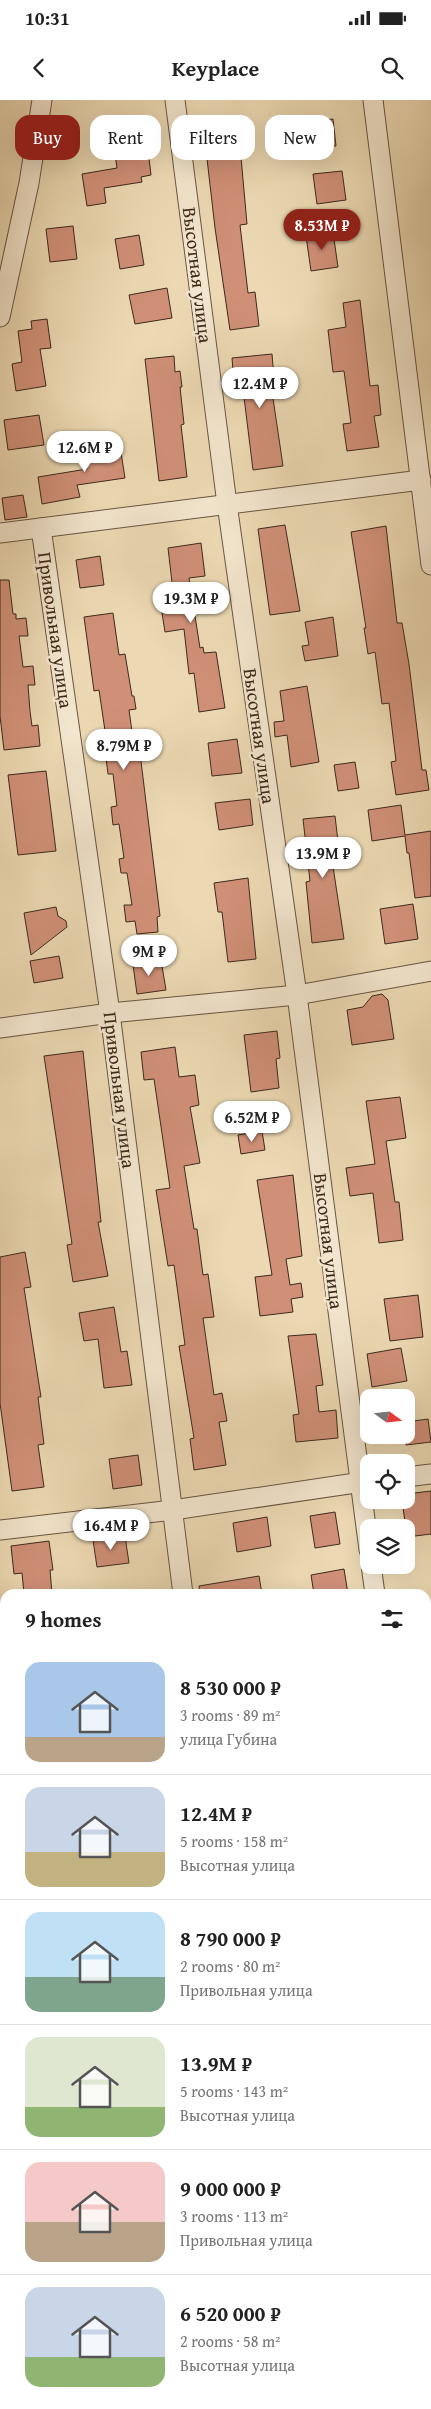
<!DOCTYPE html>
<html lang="en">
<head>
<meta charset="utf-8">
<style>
  body { margin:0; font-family:"Gentium Book Plus",serif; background:#f2f2f2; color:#222; height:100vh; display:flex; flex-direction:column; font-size:19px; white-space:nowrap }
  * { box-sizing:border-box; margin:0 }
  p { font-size:16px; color:#767676 }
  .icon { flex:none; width:28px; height:28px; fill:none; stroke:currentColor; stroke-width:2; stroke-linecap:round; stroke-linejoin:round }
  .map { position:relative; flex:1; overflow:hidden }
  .details { position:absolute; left:0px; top:1489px; width:431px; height:821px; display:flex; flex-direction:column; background:#fff; border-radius:15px 15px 0 0; box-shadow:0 5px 20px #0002 }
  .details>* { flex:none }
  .hud { position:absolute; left:15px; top:15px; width:401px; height:45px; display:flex; gap:10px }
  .needle { width:32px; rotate:105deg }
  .buttons { position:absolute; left:360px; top:1289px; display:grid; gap:10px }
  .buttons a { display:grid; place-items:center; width:55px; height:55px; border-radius:10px; background:#fff; box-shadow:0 5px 20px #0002; font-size:25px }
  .price { position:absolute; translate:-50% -42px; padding:0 11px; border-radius:18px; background:#fff; color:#222; font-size:16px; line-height:32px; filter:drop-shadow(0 1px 2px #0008) }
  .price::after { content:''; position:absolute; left:50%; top:30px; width:15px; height:11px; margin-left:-8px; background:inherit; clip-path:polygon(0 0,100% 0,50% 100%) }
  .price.on { background:#8f2418; color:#fff }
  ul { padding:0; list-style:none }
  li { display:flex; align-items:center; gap:15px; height:125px; padding:0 25px }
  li+li { border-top:1px solid #e0e0e0 }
  li span { display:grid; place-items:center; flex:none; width:140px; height:100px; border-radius:15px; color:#555 }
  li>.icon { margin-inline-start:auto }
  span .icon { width:60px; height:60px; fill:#fffc; stroke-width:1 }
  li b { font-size:21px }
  h2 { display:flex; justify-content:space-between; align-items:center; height:60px; padding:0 25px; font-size:21px }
  .chip { padding:0 18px; border-radius:15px; background:#fff; box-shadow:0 5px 20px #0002; font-size:18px; line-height:45px }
  .chip.on { background:#8f2418; color:#fff }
  .status { display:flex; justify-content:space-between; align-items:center; height:35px; padding:0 25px; background:#fff; direction:ltr }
  .status svg { height:14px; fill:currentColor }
  header { display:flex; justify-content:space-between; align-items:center; height:65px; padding:0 25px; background:#fff; font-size:22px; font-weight:800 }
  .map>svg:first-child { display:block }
  .building { fill:#d09078; stroke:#3d291c }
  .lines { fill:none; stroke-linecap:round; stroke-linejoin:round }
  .minor-casing { stroke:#695542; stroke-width:21 }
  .minor { stroke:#f3e6ce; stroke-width:19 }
  .labels { text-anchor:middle; stroke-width:5; stroke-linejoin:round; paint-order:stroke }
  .street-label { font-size:19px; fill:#3d291c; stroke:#f3e6ce }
</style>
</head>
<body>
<div class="status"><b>10:31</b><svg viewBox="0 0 49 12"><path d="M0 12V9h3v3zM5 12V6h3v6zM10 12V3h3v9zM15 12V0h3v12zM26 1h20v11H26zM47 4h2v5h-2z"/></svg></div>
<header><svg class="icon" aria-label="back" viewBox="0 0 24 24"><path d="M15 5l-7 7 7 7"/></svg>Keyplace<svg class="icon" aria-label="search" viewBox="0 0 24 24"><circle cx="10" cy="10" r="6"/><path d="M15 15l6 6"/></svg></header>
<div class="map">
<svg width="431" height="2309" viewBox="0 0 431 2309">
  <rect width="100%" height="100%" fill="#ecd9b3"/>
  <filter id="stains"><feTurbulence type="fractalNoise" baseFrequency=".004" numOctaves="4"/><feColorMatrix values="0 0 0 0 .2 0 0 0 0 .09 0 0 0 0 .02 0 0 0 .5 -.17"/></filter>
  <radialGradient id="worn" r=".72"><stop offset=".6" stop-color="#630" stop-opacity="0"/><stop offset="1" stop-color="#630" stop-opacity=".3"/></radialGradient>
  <g class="building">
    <path d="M333 19 336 46 312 49 308 22Z"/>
    <path d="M145 24 151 75 141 77 142 82 104 88 106 103 87 106 82 74 117 68 111 28Z"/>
    <path d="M240 46 247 124 240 125 248 193 255 192 259 226 230 230 215 128 206 50Z"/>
    <path d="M342 71 346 100 317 104 313 74Z"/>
    <path d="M73 126 77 159 50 162 46 129Z"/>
    <path d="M333 132 338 167 311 171 306 136Z"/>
    <path d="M139 135 144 165 120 169 115 139Z"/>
    <path d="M167 188 172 218 135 224 129 195Z"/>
    <path d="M360 200 370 286 378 285 381 315 374 316 379 347 347 351 343 324 351 323 344 271 333 272 328 230 346 227 343 203Z"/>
    <path d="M47 219 51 248 40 249 46 286 16 291 12 264 22 262 18 231 32 229 31 221Z"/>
    <path d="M272 254 274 278H270L283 366 253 370 242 281 234 282 232 258Z"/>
    <path d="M174 256 175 272 180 271 182 287H180L184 324 181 325 187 377 159 381 145 259Z"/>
    <path d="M39 315 44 345 8 350 4 320Z"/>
    <path d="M119 340 125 378 77 385 80 397 42 404 38 377 87 369 83 346Z"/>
    <path d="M23 395 27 417 5 420 2 398Z"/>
    <path d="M285 425 300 511 270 515 258 429Z"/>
    <path d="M386 426 397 523H402L409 564 422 670H426L429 690 396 695 391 662 396 661 389 603 382 604 375 552 368 554 364 528H366L351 432Z"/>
    <path d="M201 443 205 476 189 478 200 548 203 547 204 553 216 552 225 608 199 612 194 573 189 574 184 529 165 532 159 494 173 491 168 448Z"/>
    <path d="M100 456 104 485 80 488 76 460Z"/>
    <path d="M0 480H9L13 514H16V519L26 518 28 536H19L23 567 33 566 35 585H28L30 611 32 626 38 625 40 646 4 650 0 616Z"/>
    <path d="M113 513 119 555 125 554 132 596H134L136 609 129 610 134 646 139 645 160 816 157 817 158 832 137 834 135 821 126 822 124 805H132L127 773H121L119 759 124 758 119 724 113 725 111 707 117 706 113 674H108L106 658H109L99 590 94 591 84 517Z"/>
    <path d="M333 517 338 556 305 561 302 546 309 545 305 522Z"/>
    <path d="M307 586 319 662 291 667 287 635 275 637 274 622 284 621 280 591Z"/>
    <path d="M237 639 242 673 212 676 208 643Z"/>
    <path d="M355 662 359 688 338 691 334 665Z"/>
    <path d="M46 671 56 751 18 755 8 675Z"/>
    <path d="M250 699 253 725 219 730 215 703Z"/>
    <path d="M401 705 405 735 431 731V796L415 798 409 753H407L405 736 372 741 368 710Z"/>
    <path d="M335 716 340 758 332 760 344 839 312 843 306 782 310 781 303 719Z"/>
    <path d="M248 778 256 859 228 862 222 812H218L214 783Z"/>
    <path d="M413 804 418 839 385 844 380 809Z"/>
    <path d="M56 807 58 816 66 821 67 827 31 855 24 813Z"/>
    <path d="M59 856 63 878 34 883 30 861Z"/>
    <path d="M161 860 166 890 137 894 133 865Z"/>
    <path d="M382 894 388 900 394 939 352 945 347 910 363 907 372 896Z"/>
    <path d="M277 931 280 958 276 959 279 988 251 992 244 935Z"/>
    <path d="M175 947 179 977 195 975 199 1005 190 1007 200 1063 184 1066 194 1129H197L203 1175 208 1174 214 1217 203 1218 214 1295 222 1293 227 1321 219 1322 226 1365 194 1370 190 1339 194 1338 179 1246 185 1245 174 1165 168 1166 156 1090 170 1088 154 979 144 980 141 952Z"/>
    <path d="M83 951 101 1122H98L108 1176 73 1182 67 1145 72 1144 44 956Z"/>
    <path d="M400 997 406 1038 386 1041 395 1102H399L403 1140 379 1143 373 1093 350 1096 346 1068 375 1064 366 1001Z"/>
    <path d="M262 1031 265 1050 241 1054 238 1035Z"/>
    <path d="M293 1075 302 1156 286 1159 290 1185 301 1183 303 1197 291 1199 293 1212 260 1216 255 1177 272 1175 257 1080Z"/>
    <path d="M25 1152 31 1187 24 1188 41 1297H38L44 1344 38 1345 44 1387 12 1391 0 1303V1157Z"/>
    <path d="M418 1195 423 1237 390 1241 384 1199Z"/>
    <path d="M114 1207 121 1252 127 1251 132 1285 104 1288 98 1239 84 1241 79 1213Z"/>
    <path d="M316 1234 323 1285 316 1286 319 1312 336 1310 338 1338 296 1342 293 1315 299 1314 288 1236Z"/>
    <path d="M401 1248 407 1281 372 1287 367 1254Z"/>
    <path d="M428 1319 431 1342 406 1345V1322Z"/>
    <path d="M138 1355 142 1385 113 1389 109 1359Z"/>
    <path d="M431 1391V1434L407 1437 402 1400H406V1394Z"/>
    <path d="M335 1412 340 1444 315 1448 310 1416Z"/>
    <path d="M267 1417 271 1446 237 1452 233 1423Z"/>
    <path d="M125 1436 129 1463 97 1467 93 1440Z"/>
    <path d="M49 1441 53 1470H50L52 1494H24L22 1473 14 1474 11 1446Z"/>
    <path d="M344 1469 348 1494H314L311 1475Z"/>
    <path d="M259 1476 262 1494H200L199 1486Z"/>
  </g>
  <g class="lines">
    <g class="minor-casing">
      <g id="minor">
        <path d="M175 0 227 404 297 895 369 1450"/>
        <path d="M373 0 431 465"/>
        <path d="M0 217 29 83 42 0"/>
        <path d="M41 428 110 913 183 1494"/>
        <path d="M0 433 421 380"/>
        <path d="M0 928 110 913 297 895 431 871"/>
        <path d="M406 1377 431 1374"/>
        <path d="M0 1430 173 1410 369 1381"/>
        <path d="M371 1465 375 1494"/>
        <path d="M0 1538 5 1574"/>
        <path d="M426 1882H431"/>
        <path d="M0 1951H5"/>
        <path d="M426 2231 431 2266"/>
        <path d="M55 2305V2309"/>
        <path d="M244 2305 245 2309"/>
      </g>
    </g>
    <use href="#minor" class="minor"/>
  </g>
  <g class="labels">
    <g class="street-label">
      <text transform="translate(198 175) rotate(83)" y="7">Высотная улица</text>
      <text transform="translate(56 530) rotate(82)" y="7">Привольная улица</text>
      <text transform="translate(260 636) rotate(82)" y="7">Высотная улица</text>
      <text transform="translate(120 990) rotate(83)" y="7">Привольная улица</text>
      <text transform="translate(329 1141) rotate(83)" y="7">Высотная улица</text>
    </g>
  </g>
  <rect width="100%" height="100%" filter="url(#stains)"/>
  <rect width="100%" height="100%" fill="url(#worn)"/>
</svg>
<div class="buttons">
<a><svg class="needle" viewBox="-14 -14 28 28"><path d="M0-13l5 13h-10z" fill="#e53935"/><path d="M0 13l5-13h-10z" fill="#767676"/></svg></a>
<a><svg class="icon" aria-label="locate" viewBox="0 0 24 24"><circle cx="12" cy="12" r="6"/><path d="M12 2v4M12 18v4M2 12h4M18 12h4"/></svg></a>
<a><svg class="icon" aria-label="layers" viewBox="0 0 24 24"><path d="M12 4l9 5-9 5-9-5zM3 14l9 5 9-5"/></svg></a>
</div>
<b class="price on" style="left:322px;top:151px">8.53M ₽</b>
<b class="price" style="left:260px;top:309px">12.4M ₽</b>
<b class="price" style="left:85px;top:373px">12.6M ₽</b>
<b class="price" style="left:191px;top:524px">19.3M ₽</b>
<b class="price" style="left:124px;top:671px">8.79M ₽</b>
<b class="price" style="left:323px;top:779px">13.9M ₽</b>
<b class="price" style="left:149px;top:877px">9M ₽</b>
<b class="price" style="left:252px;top:1043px">6.52M ₽</b>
<b class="price" style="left:111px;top:1451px">16.4M ₽</b>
<div class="hud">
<a class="chip on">Buy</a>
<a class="chip">Rent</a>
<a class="chip">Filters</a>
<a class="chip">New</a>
</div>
<section class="details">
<h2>9 homes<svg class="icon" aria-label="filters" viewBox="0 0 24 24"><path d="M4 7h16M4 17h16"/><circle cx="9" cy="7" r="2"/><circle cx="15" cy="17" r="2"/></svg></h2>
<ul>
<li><span style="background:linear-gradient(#a9c7e8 75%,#b9a48a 0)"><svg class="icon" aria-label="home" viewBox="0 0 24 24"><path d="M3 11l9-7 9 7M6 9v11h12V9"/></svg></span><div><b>8 530 000 ₽</b><p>3 rooms · 89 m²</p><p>улица Губина</p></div></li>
<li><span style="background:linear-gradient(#c9d6e8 65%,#c2b280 0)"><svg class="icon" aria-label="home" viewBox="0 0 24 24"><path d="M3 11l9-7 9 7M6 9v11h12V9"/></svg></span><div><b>12.4M ₽</b><p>5 rooms · 158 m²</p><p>Высотная улица</p></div></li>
<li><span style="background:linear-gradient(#bfe0f5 65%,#7fa58c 0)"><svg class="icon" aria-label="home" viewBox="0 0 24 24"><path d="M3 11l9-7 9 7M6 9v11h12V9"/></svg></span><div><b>8 790 000 ₽</b><p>2 rooms · 80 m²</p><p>Привольная улица</p></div></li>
<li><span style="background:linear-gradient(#dfe7d0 70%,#8fb573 0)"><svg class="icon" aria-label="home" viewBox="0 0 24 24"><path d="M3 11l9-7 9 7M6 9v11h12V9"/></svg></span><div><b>13.9M ₽</b><p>5 rooms · 143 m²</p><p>Высотная улица</p></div></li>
<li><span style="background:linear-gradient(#f6c9c9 60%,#b9a48a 0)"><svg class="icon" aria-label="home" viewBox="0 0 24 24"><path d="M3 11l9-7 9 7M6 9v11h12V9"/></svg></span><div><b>9 000 000 ₽</b><p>3 rooms · 113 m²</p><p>Привольная улица</p></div></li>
<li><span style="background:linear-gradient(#c9d6e8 70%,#8fb573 0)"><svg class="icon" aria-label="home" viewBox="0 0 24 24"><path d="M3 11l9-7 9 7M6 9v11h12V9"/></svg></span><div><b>6 520 000 ₽</b><p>2 rooms · 58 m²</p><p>Высотная улица</p></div></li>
</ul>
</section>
</div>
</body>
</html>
